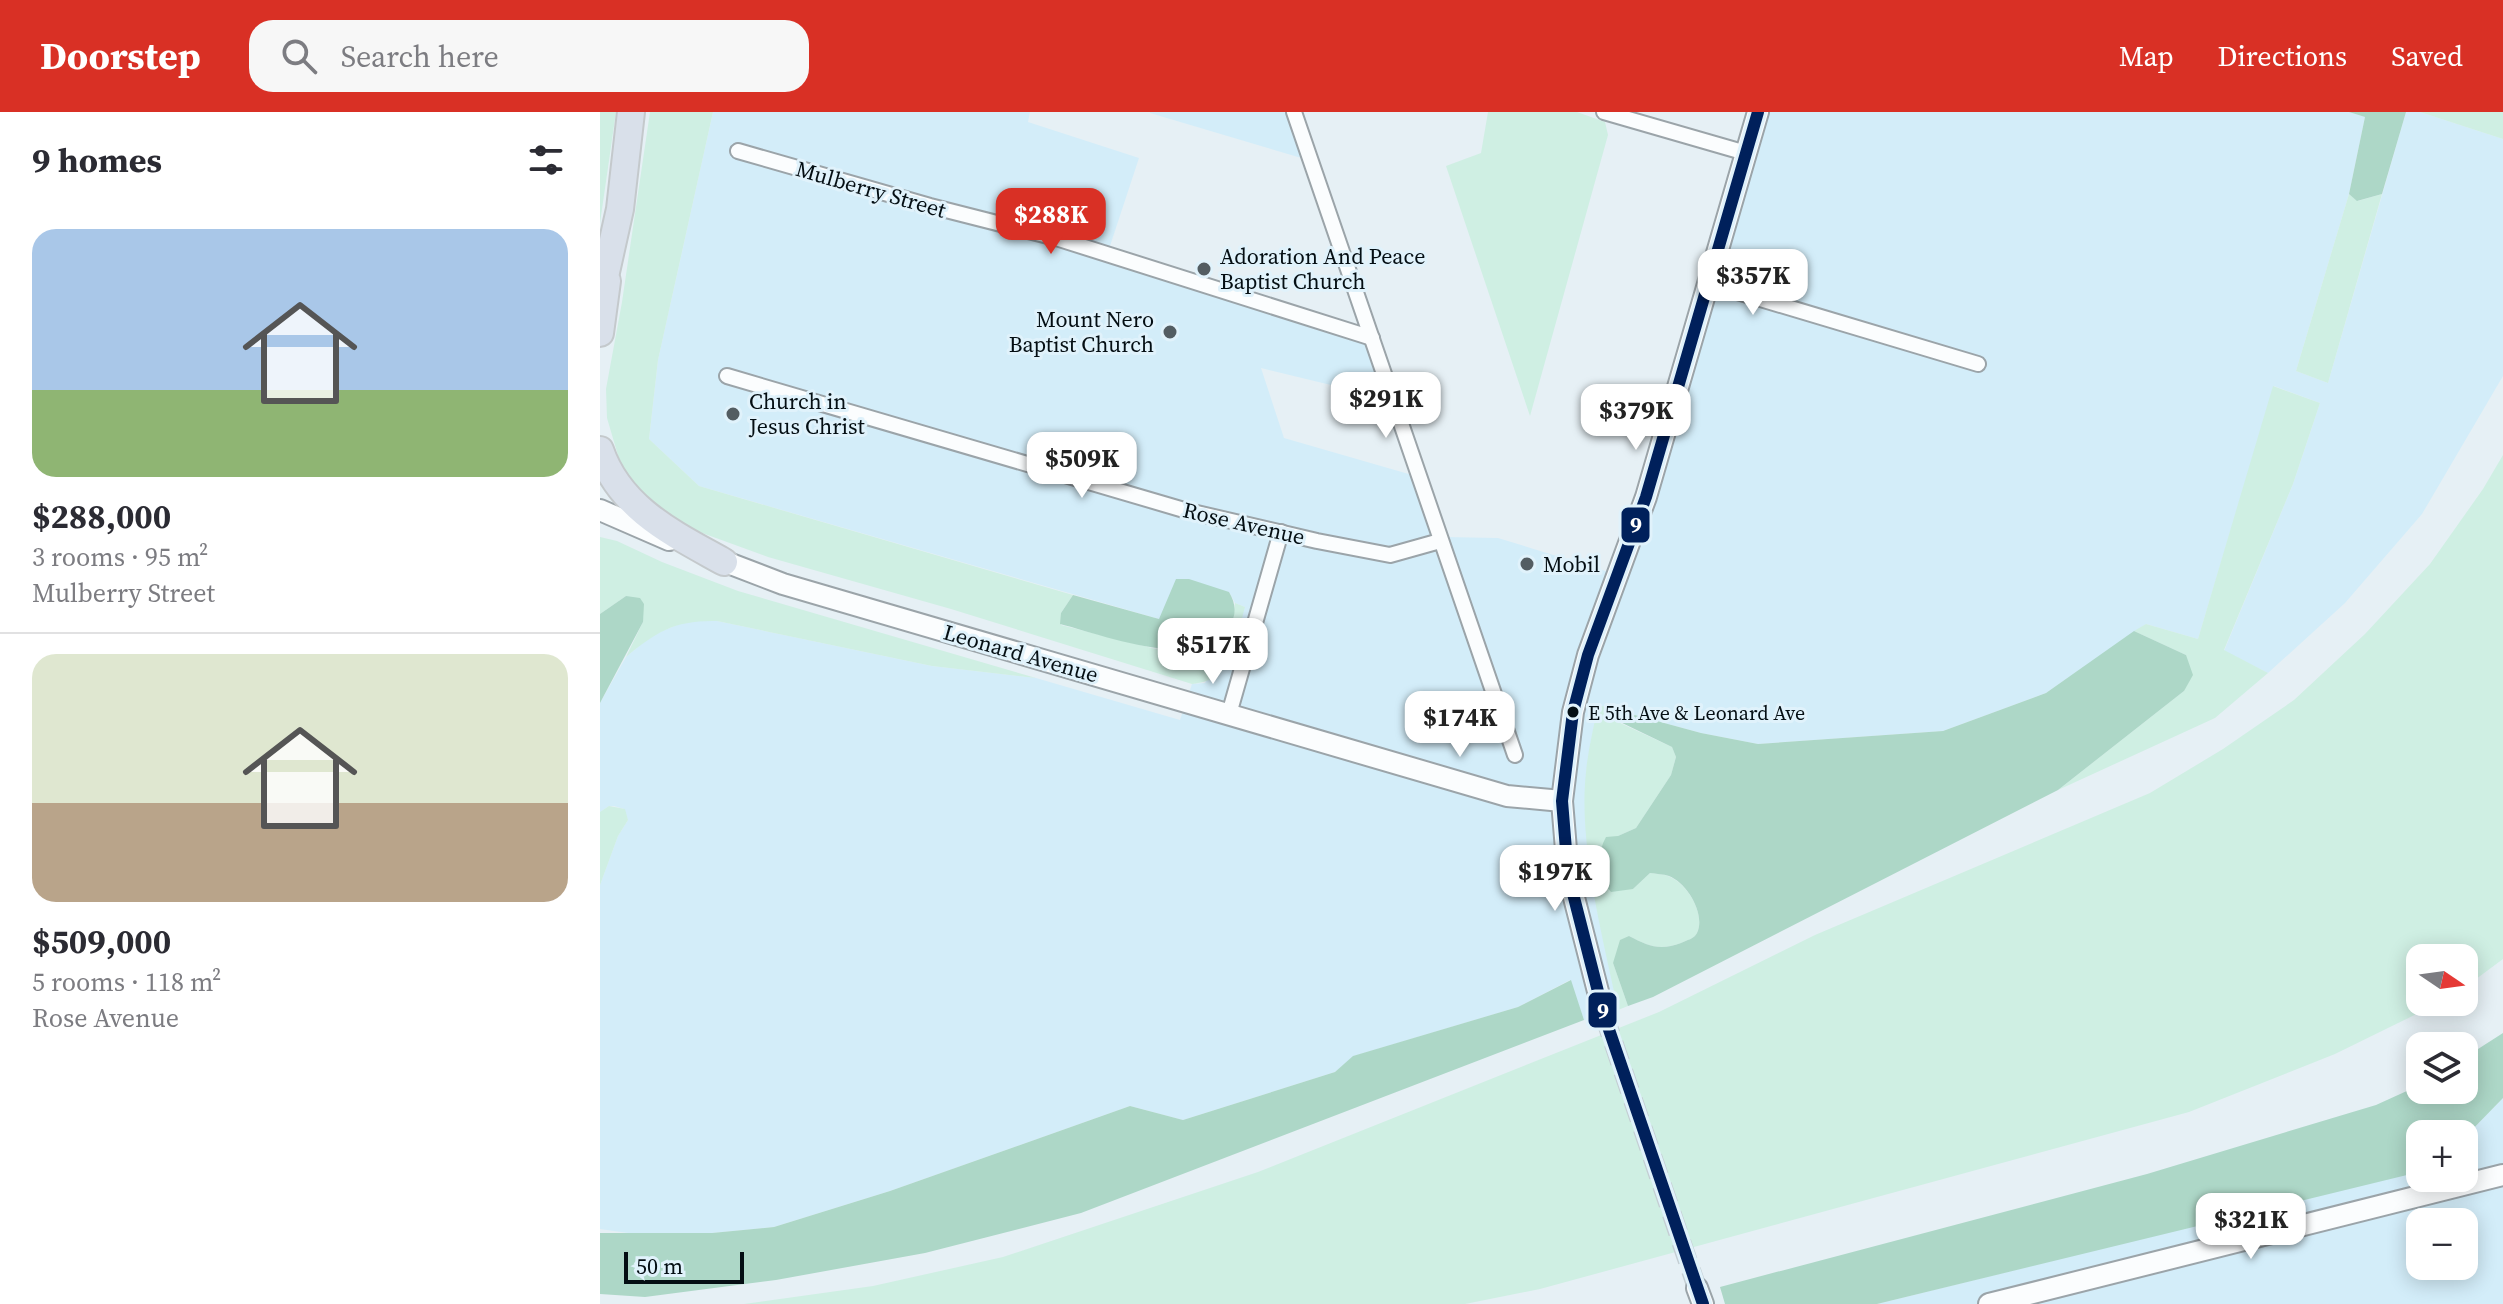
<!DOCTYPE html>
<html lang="en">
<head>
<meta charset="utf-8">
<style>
  body { margin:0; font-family:"Source Serif 4",serif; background:#f7f7f7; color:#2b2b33; height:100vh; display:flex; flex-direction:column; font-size:30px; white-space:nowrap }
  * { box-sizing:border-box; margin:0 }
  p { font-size:26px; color:#7c7c81 }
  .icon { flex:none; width:44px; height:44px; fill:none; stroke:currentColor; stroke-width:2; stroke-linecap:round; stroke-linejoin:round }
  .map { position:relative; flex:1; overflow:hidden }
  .drawer { display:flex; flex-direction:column; background:#fff; width:600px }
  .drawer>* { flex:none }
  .needle { width:52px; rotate:103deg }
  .fabs { position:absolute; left:1806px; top:832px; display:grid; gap:16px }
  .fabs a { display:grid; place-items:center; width:72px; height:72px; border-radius:16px; background:#fff; box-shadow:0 4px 20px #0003; font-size:40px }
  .scale { position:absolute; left:24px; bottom:20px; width:120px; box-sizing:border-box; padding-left:8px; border:4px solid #040e13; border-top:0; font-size:22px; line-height:28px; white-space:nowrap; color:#040e13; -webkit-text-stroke:6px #e0f2fb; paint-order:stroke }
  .price { position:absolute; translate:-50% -68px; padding:0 18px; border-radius:16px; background:#fff; color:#222; font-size:26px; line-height:52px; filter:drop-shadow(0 2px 4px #0008) }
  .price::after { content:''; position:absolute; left:50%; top:48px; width:24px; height:18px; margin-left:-12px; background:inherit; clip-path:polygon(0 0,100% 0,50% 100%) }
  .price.selected { background:#d93025; color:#fff }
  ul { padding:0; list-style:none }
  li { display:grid; align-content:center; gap:16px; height:424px; padding:0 32px }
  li+li { border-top:2px solid #e1e1e2 }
  li span { display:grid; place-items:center; height:248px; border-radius:24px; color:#555 }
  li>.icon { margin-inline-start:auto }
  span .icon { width:144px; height:144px; fill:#fffc; stroke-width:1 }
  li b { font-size:34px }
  h2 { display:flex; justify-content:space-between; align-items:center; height:96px; padding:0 32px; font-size:34px }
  header { display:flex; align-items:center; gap:48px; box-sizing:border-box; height:112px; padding:0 40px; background:#d93025; color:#fff }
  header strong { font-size:38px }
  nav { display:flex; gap:44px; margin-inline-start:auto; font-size:28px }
  .search { width:560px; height:72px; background:#f7f7f7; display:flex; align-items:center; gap:20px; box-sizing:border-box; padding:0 28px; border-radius:24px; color:#7c7c81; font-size:30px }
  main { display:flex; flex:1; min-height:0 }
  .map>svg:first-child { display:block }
  .built { fill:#d3edf9; fill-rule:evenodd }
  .green { fill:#cfefe3 }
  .forest { fill:#add7c7 }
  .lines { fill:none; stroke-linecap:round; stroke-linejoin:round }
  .secondary-tunnel { stroke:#c4ced3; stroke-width:20; stroke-dasharray:20 10; stroke-linecap:butt }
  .street-casing { stroke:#9ba4a9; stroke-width:18 }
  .secondary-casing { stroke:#9ba4a9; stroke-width:24 }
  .highway-casing { stroke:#c4c9cc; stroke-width:30 }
  .street { stroke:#fbfdfe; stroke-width:14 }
  .secondary { stroke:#fbfdfe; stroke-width:20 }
  .highway { stroke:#d9e0ea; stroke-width:26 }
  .bus-1-casing { stroke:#e0f2fb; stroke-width:18 }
  .bus-1 { stroke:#00205b; stroke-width:12 }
  .poi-dot { fill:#535d62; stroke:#e0f2fb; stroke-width:3 }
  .bus-dot { fill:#040e13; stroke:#e0f2fb; stroke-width:3 }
  .labels { text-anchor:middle; stroke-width:6; stroke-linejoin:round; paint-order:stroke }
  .bus-label { font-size:20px; fill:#040e13; stroke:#e0f2fb; text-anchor:start }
  .street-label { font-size:22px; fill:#040e13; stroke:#e0f2fb }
  .poi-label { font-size:22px; fill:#040e13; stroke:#e0f2fb; text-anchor:start }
  .line-badge { stroke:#e0f2fb; stroke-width:3 }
  .badge-label { font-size:22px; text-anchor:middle; font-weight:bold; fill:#fff }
</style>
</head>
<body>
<header>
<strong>Doorstep</strong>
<div class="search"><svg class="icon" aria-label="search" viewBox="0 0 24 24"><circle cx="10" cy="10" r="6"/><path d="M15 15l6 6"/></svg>Search here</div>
<nav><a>Map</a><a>Directions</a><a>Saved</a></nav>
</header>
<main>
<section class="drawer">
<h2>9 homes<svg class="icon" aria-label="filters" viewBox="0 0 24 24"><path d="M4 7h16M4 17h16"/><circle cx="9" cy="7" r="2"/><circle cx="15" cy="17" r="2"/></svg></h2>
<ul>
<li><span style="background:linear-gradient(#a9c7e8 65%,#8fb573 0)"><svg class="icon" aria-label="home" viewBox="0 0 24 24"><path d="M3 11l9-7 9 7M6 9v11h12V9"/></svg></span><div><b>$288,000</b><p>3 rooms · 95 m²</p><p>Mulberry Street</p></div></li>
<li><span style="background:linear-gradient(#dfe7d0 60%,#b9a48a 0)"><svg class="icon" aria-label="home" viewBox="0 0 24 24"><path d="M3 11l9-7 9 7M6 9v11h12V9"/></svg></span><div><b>$509,000</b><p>5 rooms · 118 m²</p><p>Rose Avenue</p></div></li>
</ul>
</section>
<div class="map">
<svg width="1903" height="1192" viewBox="0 0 1903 1192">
  <rect width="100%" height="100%" fill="#e6f0f5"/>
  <g class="built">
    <path d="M113 0H430L428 10 539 46 507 143 771 223 797 289 661 256 684 326 819 365 843 425 898 426 1025 465 1160 0H1749L1765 5 1749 82 1696 259 1728 271 1806 0H1820L1903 27V264L1822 402 1745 491 1668 561 1624 539 1693 372 1720 291 1674 274 1598 527 1546 512 1446 581 1343 619 1158 632 1101 621 998 593 986 661 987 732 997 796 1018 898 984 908 970 868 918 895 754 944 735 960 583 1008 530 994 290 1079 174 1115 112 1121 35 1122 0 1117V773L18 724 28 708 24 697 14 694H9L0 700V591L26 545 52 523 90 508 117 509 332 554 436 566 580 608 592 572 605 571 645 495 635 491 629 480 559 507 99 374 49 327 58 248Z"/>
    <path d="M697 0 715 50 550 1V0Z"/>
    <path d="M1903 986V1192H1277L1820 1058V1066H1864V1026ZM1820 1110H1864V1154H1820Z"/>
  </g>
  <g class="green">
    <path d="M0 0H16L0 111Z"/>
    <path d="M50 0H113L58 248 49 327 99 374 473 483 461 501V513L556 537 633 509 635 491 645 495C635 529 636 568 592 572L351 497 168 445 83 414 53 397 22 357 7 306 6 277 22 190Z"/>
    <path d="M888 0H977L1005 10 1008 23 930 304 846 54 881 41Z"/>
    <path d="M1820 0H1903V27Z"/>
    <path d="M1749 82 1758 89 1782 82 1728 271 1696 259Z"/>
    <path d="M1673 274 1720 291 1693 372 1624 538 1668 561 1615 606 1458 678 1584 579 1586 543 1534 519 1546 512 1598 527Z"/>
    <path d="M1903 343V847L1864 876V846H1820V890H1841L1735 942 1589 1000 940 1177 865 1192H144L273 1174 403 1145 658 1060 1059 900 1215 823 1550 681 1623 637 1694 588 1765 522 1830 452 1883 377Z"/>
    <path d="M0 425 17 429 62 450 138 479 436 566 332 554 117 509C76 508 57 519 26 545L43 510 26 484 0 502Z"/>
    <path d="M998 593 1020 599 1018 610 1072 635 1076 645 1071 663 1036 716 1018 724 1033 777 1050 761C1056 762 1063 762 1068 764 1087 771 1106 802 1097 821 1094 827 1087 828 1081 831 1060 839 1048 834 1029 824L1013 851 1028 894 1018 898C1003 825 978 733 986 660 988 637 994 615 998 593Z"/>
    <path d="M9 694 25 697 28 708 18 724 0 773V700Z"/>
  </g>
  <g class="forest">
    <path d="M1749 0H1806L1782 82 1757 89 1749 82 1765 5Z"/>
    <path d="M576 467H589L629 480C636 492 637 503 629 515 598 561 504 523 460 512L461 501 473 483 559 507Z"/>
    <path d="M26 484 40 486 44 492 43 510 0 591V502Z"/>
    <path d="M1534 519 1586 543 1593 563 1584 579 1458 678 1053 885 1028 894 1013 851 1020 828 1029 824C1048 834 1060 839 1081 831 1087 828 1094 827 1097 821 1106 802 1087 771 1069 764 1063 762 1056 762 1050 761L1033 777 1011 780C998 764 996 743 1006 725L1018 724 1036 716 1071 663 1076 645 1072 635 1018 609 1020 599 1101 621 1158 632 1343 619 1446 581Z"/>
    <path d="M971 868 984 908 481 1101 325 1141 176 1168 45 1185 0 1182V1121H112L174 1115 290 1079 530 994 583 1008 735 960 753 944 918 895Z"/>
    <path d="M1903 921V986L1864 1026V1022H1820V1058L1811 1062 1277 1192H1125L1120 1175 1547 1062 1776 993 1820 973V978H1864V946Z"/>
  </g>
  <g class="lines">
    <path class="secondary-tunnel" d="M1004 903 1097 1176"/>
    <g class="street-casing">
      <g id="street">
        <path d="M694 0 915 643"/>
        <path d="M1004 0 1146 41"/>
        <path d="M138 39 330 94 456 126 772 226"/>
        <path d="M1107 171 1378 252"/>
        <path d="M127 264 584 398 717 429 790 443 840 429"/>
        <path d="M629 602 681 420"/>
      </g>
    </g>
    <g class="secondary-casing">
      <g id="secondary">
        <path d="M0 398 69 428"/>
        <path d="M110 444 183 472 907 684 962 689"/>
        <path d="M1004 903 968 762 962 689 973 600 988 543 1046 385 1158 0"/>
        <path d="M1097 1176 1103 1192"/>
        <path d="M1389 1192 1903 1063"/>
      </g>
    </g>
    <g class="highway-casing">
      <g id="highway">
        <path d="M0 187 20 97 31 0"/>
        <path d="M0 221 7 169"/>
        <path d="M0 338C20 397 74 422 124 450"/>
      </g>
    </g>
    <use href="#street" class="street"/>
    <use href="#secondary" class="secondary"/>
    <use href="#highway" class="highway"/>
    <g class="bus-1-casing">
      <path id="bus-1" d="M1103 1192 1004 903 968 762 962 689 973 600 988 543 1046 385 1158 0"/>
    </g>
    <use href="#bus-1" class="bus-1"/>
  </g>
  <g class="poi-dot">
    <circle cx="604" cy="157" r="8"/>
    <circle cx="570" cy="220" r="8"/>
    <circle cx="133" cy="302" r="8"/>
    <circle cx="927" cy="452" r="8"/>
  </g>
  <circle class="bus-dot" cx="973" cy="600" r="7"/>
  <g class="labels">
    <g class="bus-label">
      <text x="988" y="608">E 5th Ave &amp; Leonard Ave</text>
    </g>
    <g class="street-label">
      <text transform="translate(271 77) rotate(16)" y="8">Mulberry Street</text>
      <text transform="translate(644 411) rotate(13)" y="8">Rose Avenue</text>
      <text transform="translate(421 541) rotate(16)" y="8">Leonard Avenue</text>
    </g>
    <g class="poi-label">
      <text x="620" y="152">Adoration And Peace<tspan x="620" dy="25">Baptist Church</tspan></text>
      <text x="554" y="215" text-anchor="end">Mount Nero<tspan x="554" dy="25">Baptist Church</tspan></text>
      <text x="149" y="297">Church in<tspan x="149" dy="25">Jesus Christ</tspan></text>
      <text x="943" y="460">Mobil</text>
    </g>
  </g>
  <g class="line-badge">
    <rect x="1020" y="394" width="31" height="38" rx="8" fill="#00205b"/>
    <rect x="987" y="879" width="31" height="38" rx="8" fill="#00205b"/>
  </g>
  <g class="badge-label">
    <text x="1036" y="420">9</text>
    <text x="1003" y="906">9</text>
  </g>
</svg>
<div class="fabs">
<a><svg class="needle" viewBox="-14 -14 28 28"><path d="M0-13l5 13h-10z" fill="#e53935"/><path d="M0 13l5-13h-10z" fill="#7c7c81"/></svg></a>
<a><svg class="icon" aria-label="layers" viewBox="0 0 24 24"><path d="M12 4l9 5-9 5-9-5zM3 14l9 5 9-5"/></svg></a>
<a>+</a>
<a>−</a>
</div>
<div class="scale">50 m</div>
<b class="price selected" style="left:451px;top:144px">$288K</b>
<b class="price" style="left:1153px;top:205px">$357K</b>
<b class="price" style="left:786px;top:328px">$291K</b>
<b class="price" style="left:1036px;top:340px">$379K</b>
<b class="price" style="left:482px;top:388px">$509K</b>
<b class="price" style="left:613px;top:574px">$517K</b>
<b class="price" style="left:860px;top:647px">$174K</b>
<b class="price" style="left:955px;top:801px">$197K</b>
<b class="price" style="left:1651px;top:1149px">$321K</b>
</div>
</main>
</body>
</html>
